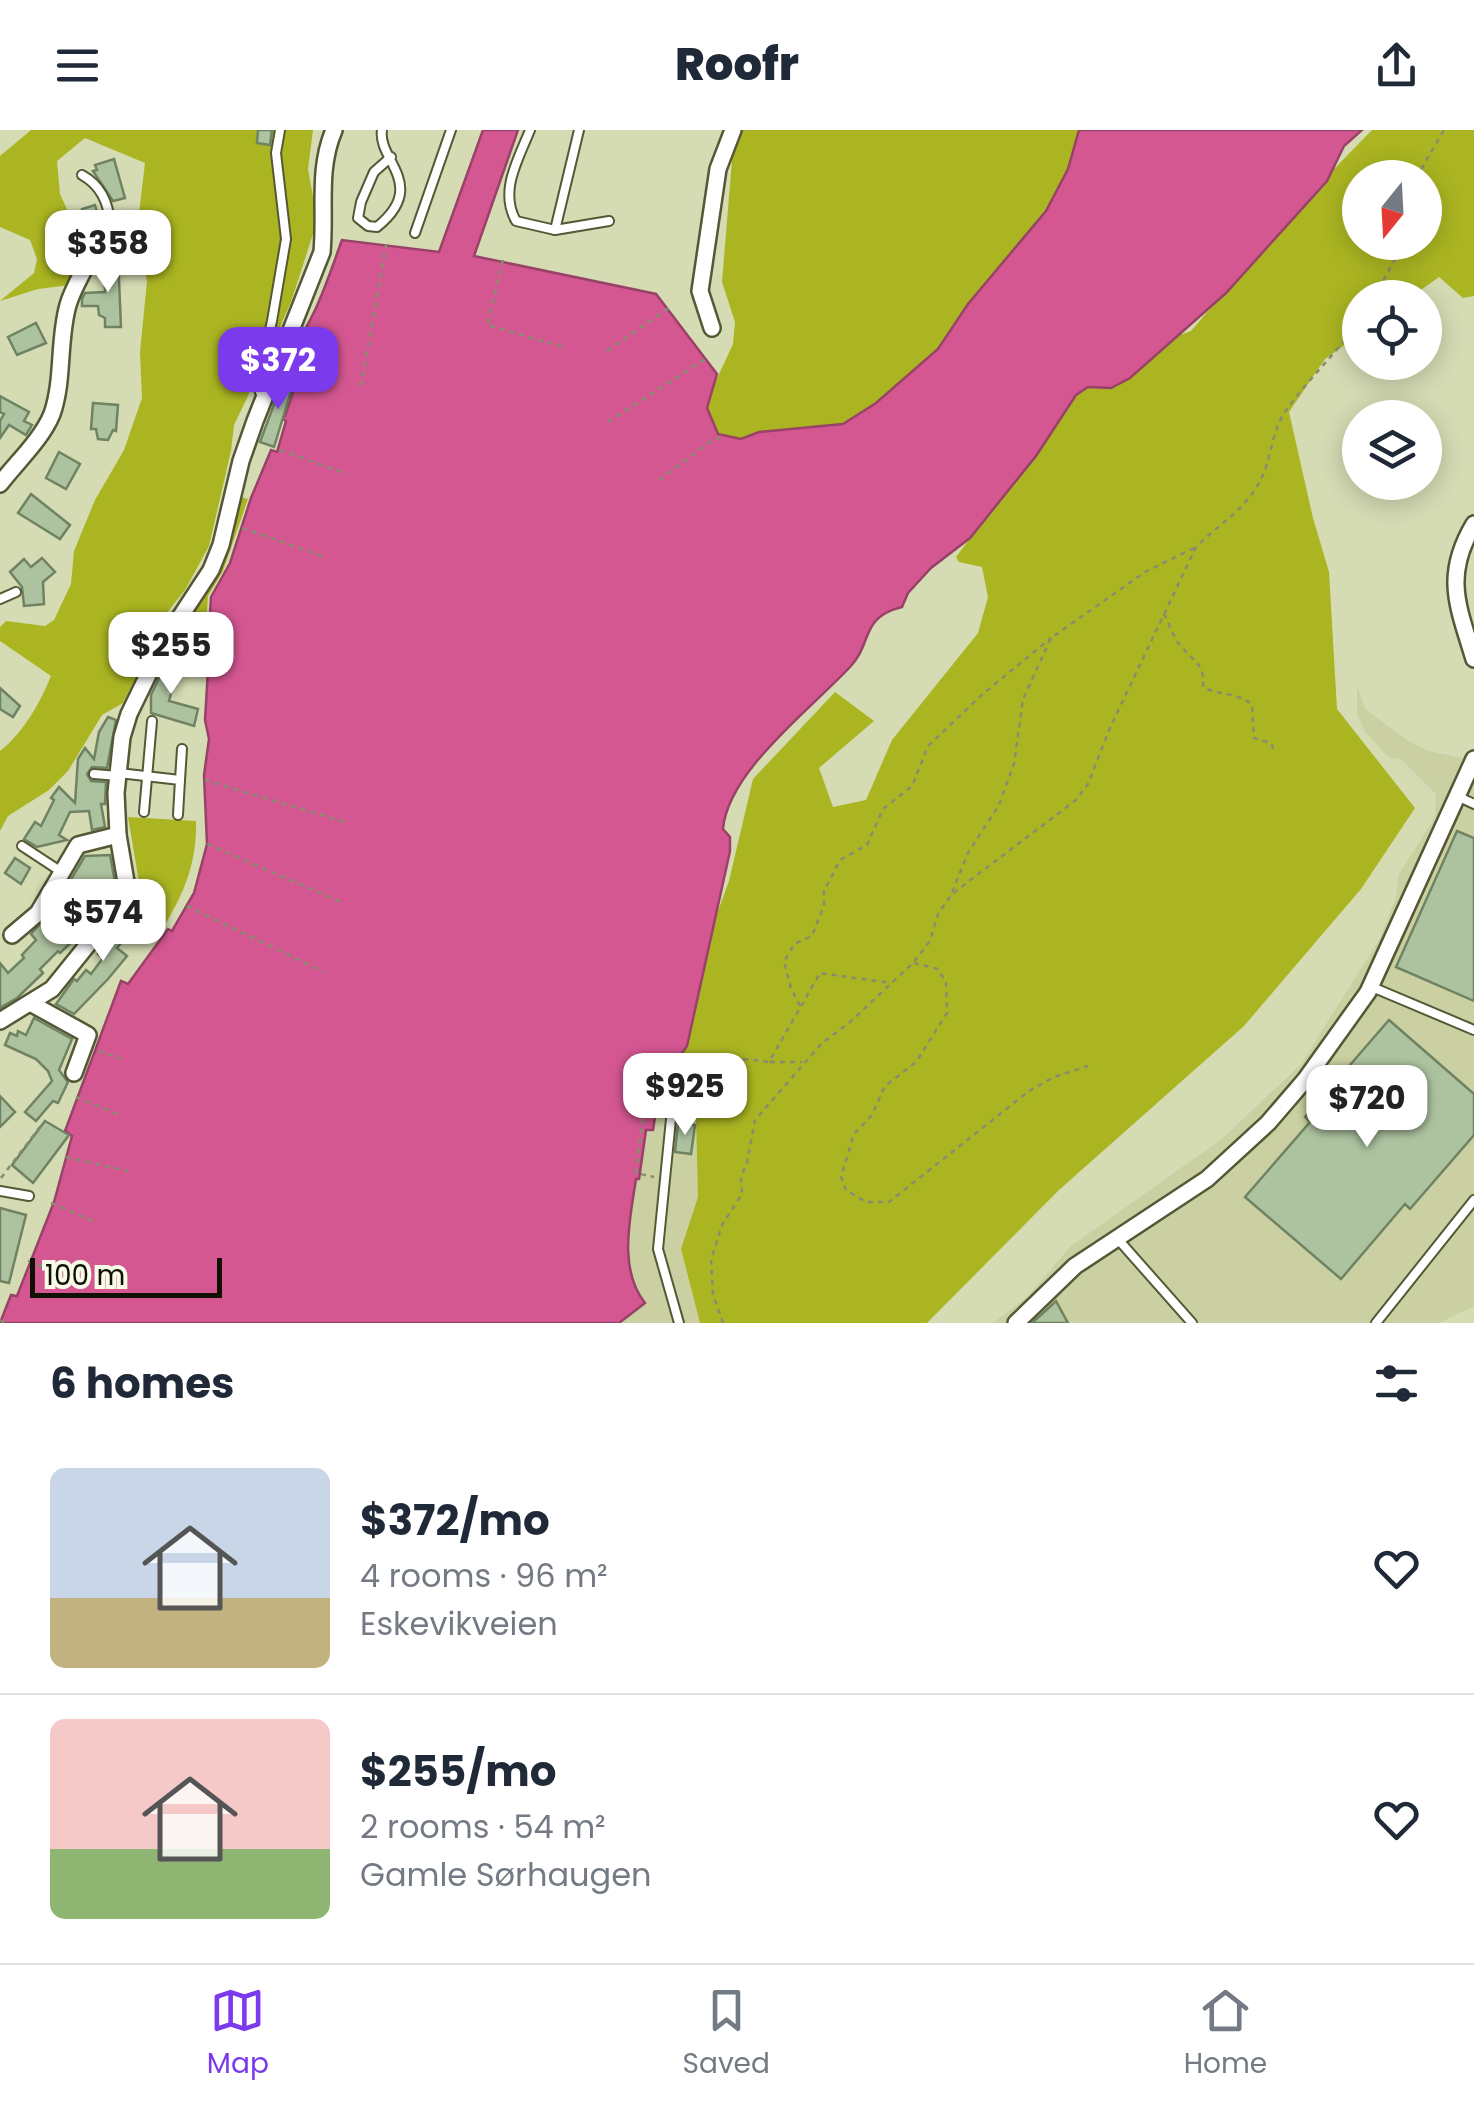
<!DOCTYPE html>
<html lang="en">
<head>
<meta charset="utf-8">
<style>
  body { margin:0; font-family:Poppins,sans-serif; background:#f2f2f3; color:#1f2937; height:100vh; display:flex; flex-direction:column; font-size:38px; white-space:nowrap }
  * { box-sizing:border-box; margin:0 }
  p { font-size:32px; color:#747a83 }
  .icon { flex:none; width:55px; height:55px; fill:none; stroke:currentColor; stroke-width:2; stroke-linecap:round; stroke-linejoin:round }
  .map { position:relative; height:1193px; overflow:hidden }
  .side { display:flex; flex-direction:column; background:#fff; flex:1 }
  .side>* { flex:none }
  .needle { width:65px; rotate:198deg }
  .buttons { position:absolute; left:1342px; top:30px; display:grid; gap:20px }
  .buttons a { display:grid; place-items:center; width:100px; height:100px; border-radius:50%; background:#fff; box-shadow:0 5px 25px #0003; font-size:50px }
  .scale { position:absolute; left:30px; bottom:25px; width:192px; box-sizing:border-box; padding-left:10px; border:5px solid #101104; border-top:0; font-size:28px; line-height:35px; white-space:nowrap; color:#101104; -webkit-text-stroke:8px #f7fae6; paint-order:stroke }
  .price { position:absolute; translate:-50% -85px; padding:0 22px; border-radius:20px; background:#fff; color:#222; font-size:32px; line-height:65px; filter:drop-shadow(0 2px 5px #0008) }
  .price::after { content:''; position:absolute; left:50%; top:60px; width:30px; height:22px; margin-left:-15px; background:inherit; clip-path:polygon(0 0,100% 0,50% 100%) }
  .price.active { background:#7c3aed; color:#fff }
  ul { padding:0; list-style:none }
  li { display:flex; align-items:center; gap:30px; height:250px; padding:0 50px }
  li+li { border-top:2px solid #e0e1e3 }
  li span { display:grid; place-items:center; flex:none; width:280px; height:200px; border-radius:15px; color:#555 }
  li>.icon { margin-inline-start:auto }
  span .icon { width:120px; height:120px; fill:#fffc; stroke-width:1 }
  li b { font-size:42px }
  h2 { display:flex; justify-content:space-between; align-items:center; height:120px; padding:0 50px; font-size:42px }
  header { display:flex; justify-content:space-between; align-items:center; height:130px; padding:0 50px; background:#fff; font-size:45px; font-weight:800 }
  .menu { display:flex; justify-content:space-around; align-items:center; height:140px; border-top:2px solid #e0e1e3; background:#fff; font-size:28px; color:#747a83 }
  .menu a { display:grid; justify-items:center; gap:5px }
  .menu .active { color:#7c3aed }
  .map>svg:first-child { display:block }
  .built { fill:#cad0a1 }
  .green { fill:#abb522; fill-rule:evenodd }
  .water { fill:#d45792; stroke:#994267; stroke-width:2.5 }
  .building { fill:#adc3a0; stroke:#6f8363; stroke-width:2.5 }
  .lines { fill:none; stroke-linecap:round; stroke-linejoin:round }
  .lane-casing { stroke:#545835; stroke-width:12 }
  .street-casing { stroke:#545835; stroke-width:20 }
  .path { stroke:#898d70; stroke-width:2.5; stroke-dasharray:5 5; stroke-linecap:butt }
  .lane { stroke:#fff; stroke-width:8 }
  .street { stroke:#fff; stroke-width:15 }
</style>
</head>
<body>
<header><svg class="icon" aria-label="menu" viewBox="0 0 24 24"><path d="M4 6h16M4 12h16M4 18h16"/></svg>Roofr<svg class="icon" aria-label="share" viewBox="0 0 24 24"><path d="M12 15V3M7 8l5-5 5 5M5 13v7h14v-7"/></svg></header>
<div class="map">
<svg width="1474" height="1193" viewBox="0 0 1474 1193">
  <rect width="100%" height="100%" fill="#d5dbb3"/>
  <g class="built">
    <path d="M1357 555 1365 579 1410 612 1428 621 1474 630V1176L1439 1193H993L1027 1167 1071 1116 1222 1009 1301 934 1379 810 1396 768 1399 744 1435 687 1436 664 1401 629 1390 628 1365 602 1357 583Z"/>
    <path d="M671 939 685 951 696 988 698 1067 681 1120 700 1193H619L644 1173 636 1162 627 1133 634 1061 646 999 656 980H667Z"/>
  </g>
  <g class="green">
    <path d="M31 0H313L308 39 314 72 313 104 291 172 274 210 259 227 248 266 234 295 231 321 209 416 185 460 158 494 150 519 123 573 102 585 68 641 49 660 8 686 0 701V621C24 602 40 573 51 546L0 511V497L6 491 45 496 54 490 71 454 74 421 95 370 124 320 142 268 140 222 147 151 137 100 145 33 85 8 57 31 60 64 77 101 84 127 70 155 38 159 0 171 34 143 37 129 30 110 0 97V26Z"/>
    <path d="M742 0H1079L1068 39 1046 81 968 174 939 219 876 273 843 294 759 302 741 309 719 305 707 278 708 268 733 214 735 192 722 152 733 18Z"/>
    <path d="M1372 0H1474V166L1463 168 1439 147 1411 167 1360 168V204L1325 229 1289 282 1313 388 1329 442 1337 579 1415 678 1361 759 1244 896 1059 1060 927 1193H700L681 1119 698 1067 696 988 685 951 671 939 710 803 729 751 753 649 835 562 874 591 819 638 833 677 866 670 892 610 978 503 988 467 982 437 959 432 956 427 1046 309 1057 249 1191 201 1297 77ZM1360 48H1425V112H1360Z"/>
    <path d="M238 366 248 369 223 441 208 466 204 528 162 526 183 490 211 455 220 436Z"/>
    <path d="M128 687 196 691C197 731 185 762 164 796L136 774 139 752Z"/>
  </g>
  <path class="water" d="M483 0H518L474 126 656 164 717 244 707 278 718 304 741 309 759 302 843 294 876 273 938 219 968 174 1046 81 1068 39 1079 0H1362L1344 16 1327 51 1226 163 1130 248 1111 258 1088 257 1076 265 1036 326 970 408 931 438 908 463 902 477C860 487 873 513 850 537 812 578 728 641 723 699L730 707V721L687 916 671 939 667 980H656L653 1000H646L639 1049H636C630 1089 618 1139 645 1173L619 1193H0L11 1165 17 1166 54 1072 72 1006 65 1001 121 851 128 854 168 799 172 801 194 763 207 714 204 645 209 609 205 590 208 540 204 539V532H207L211 467 230 433 251 368 271 320 277 322 286 291 279 287 285 286 297 250 291 245C291 220 306 200 316 178 326 156 334 132 342 110L439 122Z"/>
  <g class="building">
    <path d="M258 0H272L270 15 257 13Z"/>
    <path d="M114 29 125 68 113 71 93 41 97 40 95 35Z"/>
    <path d="M95 75 99 89 86 93 82 79Z"/>
    <path d="M118 126 121 197H105V188L99 185 98 176H82V169L85 163 105 162 104 132 107 127Z"/>
    <path d="M36 193 46 213 17 225 8 207Z"/>
    <path d="M285 245 295 248 274 317 260 312Z"/>
    <path d="M0 266 29 282 24 291 32 295 26 305 9 295 0 308V291L4 284 0 282Z"/>
    <path d="M93 273 118 275 116 301 113 300 108 310 98 309 96 299H91Z"/>
    <path d="M59 322 80 334 66 359 46 348Z"/>
    <path d="M31 364 70 395 60 409 18 383Z"/>
    <path d="M42 428 55 442 43 452 44 474 24 476 22 457 10 442 24 429 31 437Z"/>
    <path d="M169 527 180 531 169 571 198 579 194 596 151 583V565Z"/>
    <path d="M0 558 20 576 13 587 0 579Z"/>
    <path d="M108 587 116 590 107 638 92 637 87 644 91 651 106 652 105 674H101L105 697 92 700 89 681 70 682 59 705 67 710 37 717 24 709 35 692 41 696 54 670 51 668 59 657 75 673 78 629 85 618 94 629 99 602Z"/>
    <path d="M1457 701 1474 708V871L1396 837Z"/>
    <path d="M110 725 115 752 112 766 94 789 89 784 68 799 76 808 60 823 58 821 40 839 43 843 17 868 0 878V833L8 843 24 828 22 825 36 810 31 804 67 764 64 761 85 726Z"/>
    <path d="M15 728 30 738 21 754 5 743Z"/>
    <path d="M134 776 153 792 143 804 134 797 117 818 127 826 108 849 74 884 56 874 74 849 77 851 86 840 91 844 103 828 98 824Z"/>
    <path d="M34 888 72 909 59 940 68 952 58 973 53 971 36 991 25 982 52 951 48 941 36 929 5 915 10 903 17 906 18 901 26 905Z"/>
    <path d="M1389 890 1474 964V1005L1410 1079 1405 1074 1341 1149 1245 1067 1310 992 1305 987 1327 962 1322 959 1333 946 1337 950Z"/>
    <path d="M0 966 15 982 0 997Z"/>
    <path d="M45 991 69 1005 33 1053 12 1035Z"/>
    <path d="M678 993 695 995 691 1024 675 1022Z"/>
    <path d="M0 1078 26 1085 9 1153 0 1151Z"/>
    <path d="M1056 1171 1068 1193H1032L1043 1183Z"/>
  </g>
  <g class="lines">
    <g class="lane-casing">
      <g id="lane">
        <path d="M382 0C377 30 429 55 377 97L368 96 358 88 361 72 374 42 391 27"/>
        <path d="M530 0C518 30 499 61 516 91L555 100 609 91"/>
        <path d="M82 45C102 56 109 74 110 95L96 109"/>
        <path d="M555 100 579 0"/>
        <path d="M415 103 451 0"/>
        <path d="M263 269 257 255 272 191 286 109 276 23 280 0"/>
        <path d="M0 469 16 462"/>
        <path d="M119 643 180 650 178 685"/>
        <path d="M94 644 118 646"/>
        <path d="M180 650 182 619"/>
        <path d="M1459 667 1474 674"/>
        <path d="M144 682 152 591"/>
        <path d="M22 716 63 743"/>
        <path d="M1372 857 1474 900"/>
        <path d="M672 979 658 1119 679 1193"/>
        <path d="M0 1061 29 1066"/>
        <path d="M1116 1107 1192 1193"/>
        <path d="M1376 1193 1474 1070"/>
      </g>
    </g>
    <g class="street-casing">
      <g id="street">
        <path d="M712 198 700 161 718 39 733 0"/>
        <path d="M0 354C16 333 42 309 52 284 64 250 58 210 68 175 75 151 91 133 95 110"/>
        <path d="M1474 394C1443 446 1458 476 1474 529"/>
        <path d="M12 805 38 783 78 715 118 705"/>
        <path d="M32 874 88 905 74 943"/>
        <path d="M0 891 52 859 123 771 126 752 118 705 116 663 122 607 129 584 165 510 211 440 221 415 241 331 255 291 322 122C326 80 317 40 334 0"/>
        <path d="M1016 1193 1075 1136 1207 1049 1268 993 1305 950 1368 862 1474 629"/>
      </g>
    </g>
    <g class="path">
      <path d="M1416 48 1444 0"/>
      <path d="M503 130 487 195 566 218"/>
      <path d="M1374 168 1404 112"/>
      <path d="M607 221 669 178"/>
      <path d="M361 256 386 115"/>
      <path d="M608 292 705 229"/>
      <path d="M280 320 347 344"/>
      <path d="M659 350 711 311 723 306"/>
      <path d="M242 398 325 427"/>
      <path d="M1164 484C1169 493 1173 507 1180 515 1192 530 1206 535 1203 557 1220 566 1238 562 1252 575L1254 608 1271 613 1274 620"/>
      <path d="M205 650 348 693"/>
      <path d="M207 714 341 772"/>
      <path d="M952 762 968 723 999 675 1014 634 1023 569 1051 508 1145 442 1196 417"/>
      <path d="M187 776 324 842"/>
      <path d="M914 833 938 839 946 853 947 883 916 932 885 956 872 985 854 1004 841 1047 846 1060 866 1072H889L1029 961 1054 947 1088 936"/>
      <path d="M800 876 791 858 784 832 794 814 812 806 824 775V761L840 730 867 715 883 679 912 656 928 616 984 563 1051 508"/>
      <path d="M99 921 121 929"/>
      <path d="M650 929 636 1043 654 1047"/>
      <path d="M629 931 626 952 647 955"/>
      <path d="M770 932H802"/>
      <path d="M76 967 120 985"/>
      <path d="M679 970C709 933 719 924 769 932L820 843 891 853"/>
      <path d="M66 1027 128 1041"/>
      <path d="M1 1048 42 994"/>
      <path d="M51 1073 93 1091"/>
      <path d="M28 1131 70 1146"/>
      <path d="M0 1190 5 1193"/>
      <path d="M723 1193 713 1165 711 1130 722 1095 742 1064 741 1046 747 1033 755 990 822 913 849 893 913 833 930 811 938 784 952 764 1076 670 1088 654 1109 600 1196 417C1219 394 1245 380 1260 351 1272 329 1271 300 1287 279 1310 247 1338 222 1360 189"/>
    </g>
    <use href="#lane" class="lane"/>
    <use href="#street" class="street"/>
  </g>
</svg>
<div class="buttons">
<a><svg class="needle" viewBox="-14 -14 28 28"><path d="M0-13l5 13h-10z" fill="#e53935"/><path d="M0 13l5-13h-10z" fill="#747a83"/></svg></a>
<a><svg class="icon" aria-label="locate" viewBox="0 0 24 24"><circle cx="12" cy="12" r="6"/><path d="M12 2v4M12 18v4M2 12h4M18 12h4"/></svg></a>
<a><svg class="icon" aria-label="layers" viewBox="0 0 24 24"><path d="M12 4l9 5-9 5-9-5zM3 14l9 5 9-5"/></svg></a>
</div>
<div class="scale">100 m</div>
<b class="price" style="left:108px;top:165px">$358</b>
<b class="price active" style="left:278px;top:282px">$372</b>
<b class="price" style="left:171px;top:567px">$255</b>
<b class="price" style="left:103px;top:834px">$574</b>
<b class="price" style="left:685px;top:1008px">$925</b>
<b class="price" style="left:1367px;top:1020px">$720</b>
</div>
<section class="side">
<h2>6 homes<svg class="icon" aria-label="filters" viewBox="0 0 24 24"><path d="M4 7h16M4 17h16"/><circle cx="9" cy="7" r="2"/><circle cx="15" cy="17" r="2"/></svg></h2>
<ul>
<li><span style="background:linear-gradient(#c9d6e8 65%,#c2b280 0)"><svg class="icon" aria-label="home" viewBox="0 0 24 24"><path d="M3 11l9-7 9 7M6 9v11h12V9"/></svg></span><div><b>$372/mo</b><p>4 rooms · 96 m²</p><p>Eskevikveien</p></div><svg class="icon" aria-label="heart" viewBox="0 0 24 24"><path d="M12 20l-8-8c-3-5 5-10 8-4 3-6 11-1 8 4z"/></svg></li>
<li><span style="background:linear-gradient(#f6c9c9 65%,#8fb573 0)"><svg class="icon" aria-label="home" viewBox="0 0 24 24"><path d="M3 11l9-7 9 7M6 9v11h12V9"/></svg></span><div><b>$255/mo</b><p>2 rooms · 54 m²</p><p>Gamle Sørhaugen</p></div><svg class="icon" aria-label="heart" viewBox="0 0 24 24"><path d="M12 20l-8-8c-3-5 5-10 8-4 3-6 11-1 8 4z"/></svg></li>
</ul>
</section>
<nav class="menu">
<a class="active"><svg class="icon" aria-label="map" viewBox="0 0 24 24"><path d="M3 6l6-2 6 2 6-2v14l-6 2-6-2-6 2zM9 4v14M15 6v14"/></svg>Map</a>
<a><svg class="icon" aria-label="saved" viewBox="0 0 24 24"><path d="M7 4h10v16l-5-4-5 4z"/></svg>Saved</a>
<a><svg class="icon" aria-label="home" viewBox="0 0 24 24"><path d="M3 11l9-7 9 7M6 9v11h12V9"/></svg>Home</a>
</nav>
</body>
</html>
